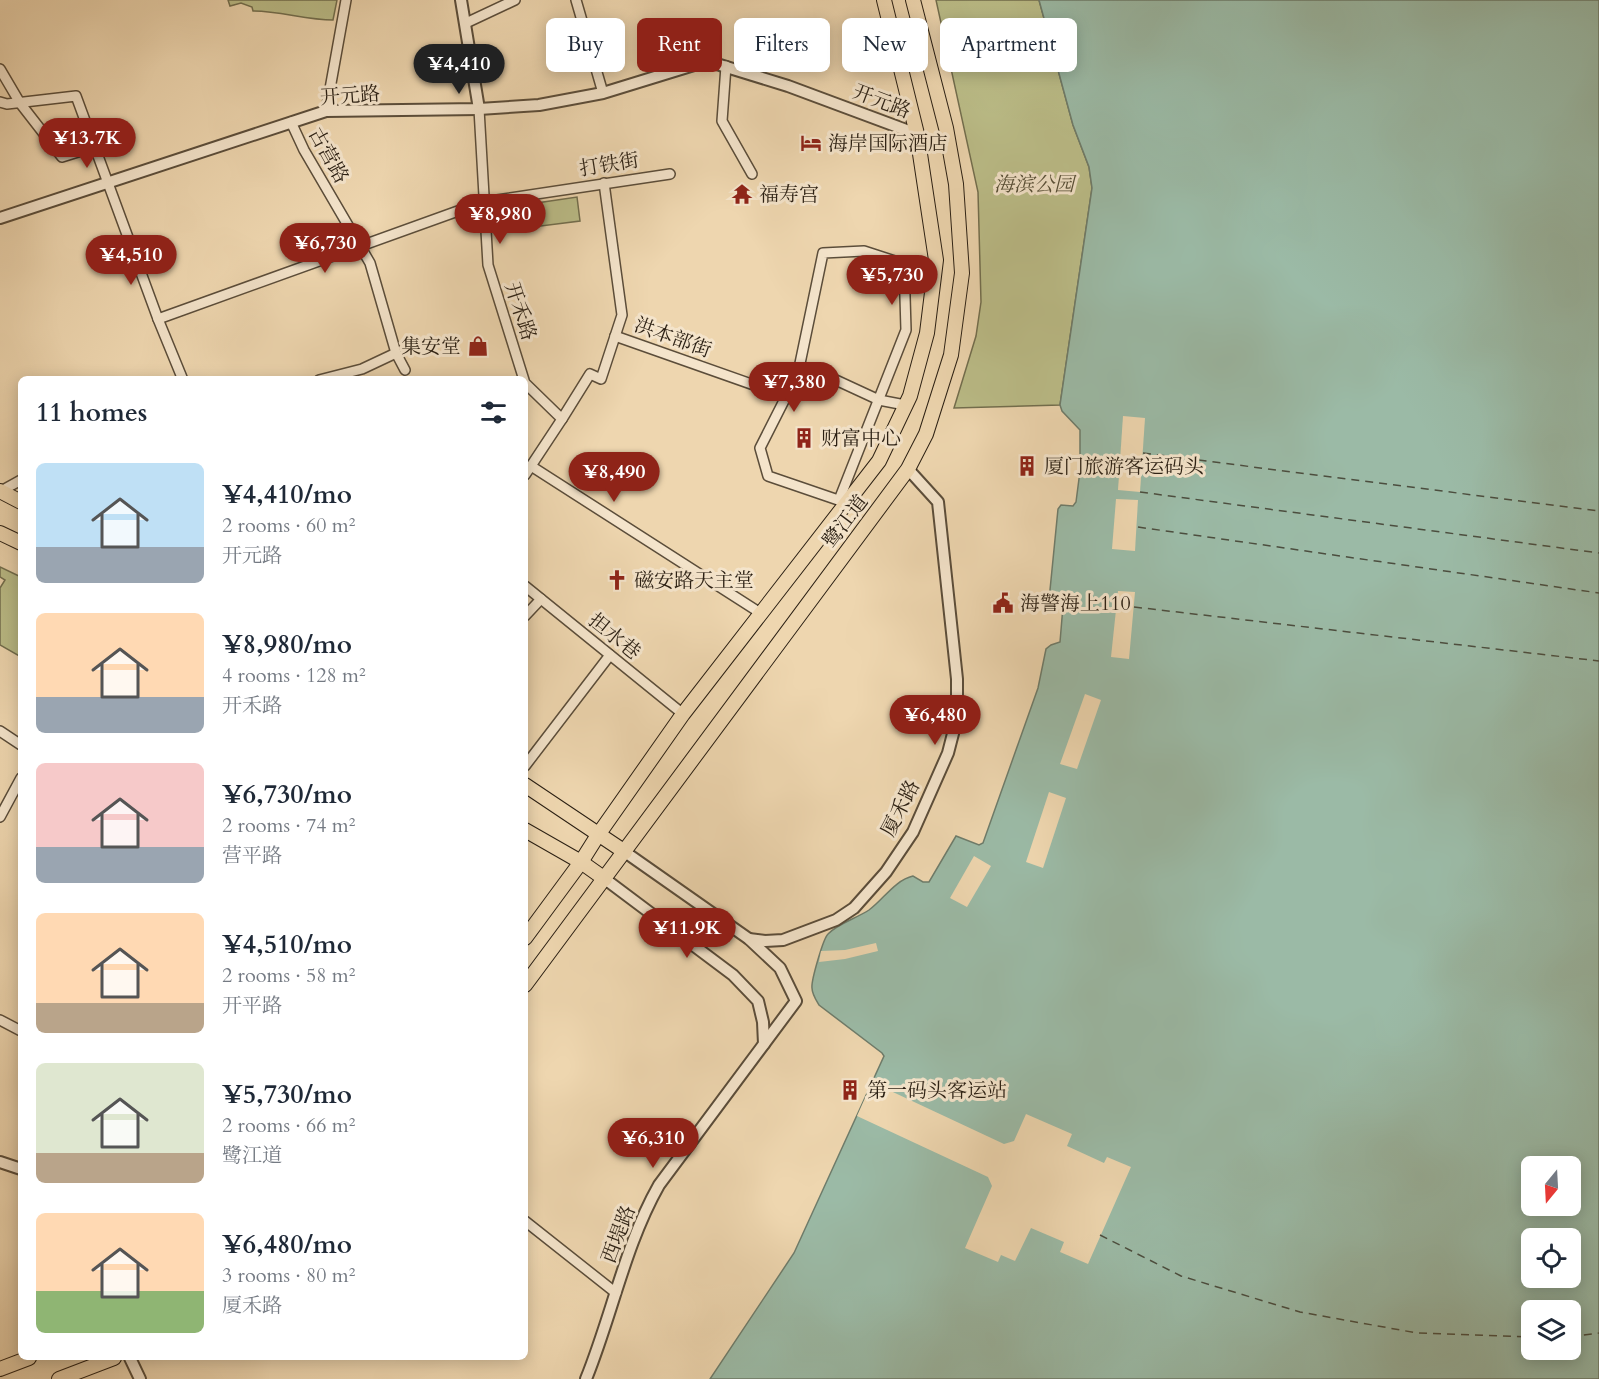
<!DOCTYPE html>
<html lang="en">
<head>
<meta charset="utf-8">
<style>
  body { margin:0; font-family:Cardo,"Noto Serif SC",serif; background:#f2f2f3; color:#1f2937; height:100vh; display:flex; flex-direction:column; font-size:22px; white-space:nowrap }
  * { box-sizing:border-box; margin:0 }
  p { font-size:20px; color:#747a83 }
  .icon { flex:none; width:33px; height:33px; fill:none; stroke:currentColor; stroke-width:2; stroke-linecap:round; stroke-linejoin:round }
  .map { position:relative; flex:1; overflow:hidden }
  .drawer { position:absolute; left:18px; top:376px; width:510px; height:984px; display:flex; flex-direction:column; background:#fff; border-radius:9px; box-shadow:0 3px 15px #0003 }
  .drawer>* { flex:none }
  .top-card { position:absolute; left:546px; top:18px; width:570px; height:54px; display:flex; gap:12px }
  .needle { width:39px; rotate:198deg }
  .tools { position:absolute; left:1521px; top:1156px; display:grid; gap:12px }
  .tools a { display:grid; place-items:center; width:60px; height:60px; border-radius:9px; background:#fff; box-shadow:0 3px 15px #0003; font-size:30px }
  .price { position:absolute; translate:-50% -51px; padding:0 14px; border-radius:21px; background:#8f2418; color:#fff; font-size:20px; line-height:39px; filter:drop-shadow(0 2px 3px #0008) }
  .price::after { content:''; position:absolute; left:50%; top:36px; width:18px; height:14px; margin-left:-9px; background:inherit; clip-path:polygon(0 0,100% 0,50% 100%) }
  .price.current { background:#222; color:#fff }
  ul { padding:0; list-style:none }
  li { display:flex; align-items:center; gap:18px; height:150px; padding:0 18px }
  li span { display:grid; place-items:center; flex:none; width:168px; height:120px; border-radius:9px; color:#555 }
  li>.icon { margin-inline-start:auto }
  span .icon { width:72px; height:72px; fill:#fffc; stroke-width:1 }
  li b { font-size:26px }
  h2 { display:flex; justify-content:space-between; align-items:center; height:72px; padding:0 18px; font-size:26px }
  .chip { padding:0 21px; border-radius:9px; background:#fff; box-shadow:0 3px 15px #0003; font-size:21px; line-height:54px }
  .chip.current { background:#8f2418; color:#fff }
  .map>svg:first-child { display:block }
  .green { fill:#bbbd88; stroke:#726e4e; stroke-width:1.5 }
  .water { fill:#9bbaa6; stroke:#6e7c6b; stroke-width:1.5; fill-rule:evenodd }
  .pier { fill:#eed6af }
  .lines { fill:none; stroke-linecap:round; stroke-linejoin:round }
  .ferry { stroke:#4c4e3f; stroke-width:1.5; stroke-dasharray:8 6; stroke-linecap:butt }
  .minor-casing { stroke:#5b4d3a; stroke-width:12 }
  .tertiary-casing { stroke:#5b4d3a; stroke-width:14 }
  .primary-casing { stroke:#2a1f13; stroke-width:16 }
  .minor { stroke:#f4e4cb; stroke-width:9 }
  .tertiary { stroke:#f4e4cb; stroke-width:10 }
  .primary { stroke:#eed6af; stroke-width:14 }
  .labels { text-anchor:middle; stroke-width:6; stroke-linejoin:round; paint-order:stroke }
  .street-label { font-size:20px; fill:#2a1f13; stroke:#f4e4cb }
  .poi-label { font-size:20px; fill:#2a1f13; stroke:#f4e4cb; text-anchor:start }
  .park-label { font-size:20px; font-style:italic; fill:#564e36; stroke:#f4e4cb }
</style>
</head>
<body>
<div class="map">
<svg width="1599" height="1379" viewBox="0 0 1599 1379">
  <rect width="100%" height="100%" fill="#eed6af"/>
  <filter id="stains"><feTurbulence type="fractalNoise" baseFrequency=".00333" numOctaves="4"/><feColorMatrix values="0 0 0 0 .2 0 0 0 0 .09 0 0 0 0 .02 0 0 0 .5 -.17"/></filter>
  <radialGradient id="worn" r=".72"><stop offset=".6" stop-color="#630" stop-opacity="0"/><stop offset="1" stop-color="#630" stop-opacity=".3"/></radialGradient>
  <g class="green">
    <path d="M228 0H337L333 20C306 20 280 11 253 11L252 7 241 3 230 6Z"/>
    <path d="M936 0H1039L1073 125 1089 167 1092 188 1060 405 954 408 976 336 981 302 978 192Z"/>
    <path d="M577 197 580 221 533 227 530 204Z"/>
    <path d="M0 567 21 577V657L0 645V588L5 580 0 577Z"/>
  </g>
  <path class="water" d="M1039 0H1599V1379H710L794 1253 884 1056 882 1053 819 1005C816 1000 812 994 812 988 811 981 823 939 828 934 837 924 857 918 869 910 883 900 895 880 913 876L923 882H929L956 836 979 845 983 843 1038 688 1046 649 1051 645 1060 642 1063 606 1049 600 1058 509 1061 505 1073 506 1076 502 1080 471V430L1062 411 1060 405 1092 188 1089 167 1073 125ZM1532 1167H1570V1206H1532ZM1532 1239H1570V1278H1532ZM1532 1311H1570V1350H1532Z"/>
  <g class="pier">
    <path d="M1123 416 1145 418 1140 492 1118 490Z"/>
    <path d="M1116 499 1138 500 1135 551 1112 549Z"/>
    <path d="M1118 591 1135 592 1129 659 1111 657Z"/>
    <path d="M1085 694 1101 700 1077 769 1060 764Z"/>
    <path d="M1049 792 1066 798 1043 868 1026 862Z"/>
    <path d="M974 856 991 866 967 907 950 898Z"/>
    <path d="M876 943 878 951 845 959 819 962 821 951 845 950Z"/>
    <path d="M874 1078 878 1080 880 1086 1004 1144 1014 1141 1026 1114 1072 1134 1067 1146 1104 1163 1107 1157 1131 1167 1088 1264 1060 1252 1064 1242 1031 1228 1015 1261 1001 1255 998 1262 965 1248 992 1186 988 1177 857 1116Z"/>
  </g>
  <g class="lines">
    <g class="ferry">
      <path d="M1143 453 1599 511"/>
      <path d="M1140 492 1599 553"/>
      <path d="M1138 527 1599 593"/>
      <path d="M1134 607 1599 661"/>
      <path d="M1100 1235 1181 1276 1300 1312 1417 1333 1532 1337"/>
      <path d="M1570 1337 1599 1333"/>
    </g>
    <g class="minor-casing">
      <g id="minor">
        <path d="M576 0 603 93"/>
        <path d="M466 23 515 0"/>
        <path d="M726 66 722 121 752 174"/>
        <path d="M0 69 20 103 62 157 94 147"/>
        <path d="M0 102 7 104 76 96 158 319 183 380"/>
        <path d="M479 109 488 265 524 380"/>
        <path d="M326 111 346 0"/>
        <path d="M291 122 304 150 370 263 396 353 405 370"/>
        <path d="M904 264 935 269"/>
        <path d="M158 319 483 202 670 174"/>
        <path d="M615 336 788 397"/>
        <path d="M798 373 823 253 864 251 904 264 906 330 839 500"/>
        <path d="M319 380 362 369 396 353"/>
        <path d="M525 383 562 419 525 475"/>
        <path d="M562 419 590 374 601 379 622 315 604 183"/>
        <path d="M531 466 762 614"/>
        <path d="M1 491 21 480"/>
        <path d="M844 502 768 476 760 448 798 373 812 369 879 400 905 405"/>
        <path d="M525 586 683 714"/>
        <path d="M525 616 541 599"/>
        <path d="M0 731 21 745"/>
        <path d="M525 766 610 655"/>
        <path d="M0 817 21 778"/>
        <path d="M0 1020 21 1031"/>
        <path d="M525 1221 616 1293"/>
      </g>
    </g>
    <g class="tertiary-casing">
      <g id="tertiary">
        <path d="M461 0 479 109"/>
        <path d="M0 218 326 111 479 109 539 105 603 93 707 61 788 86 917 134"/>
        <path d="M605 879 733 975 758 1001 763 1022 764 1044"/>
        <path d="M749 939 765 941 783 940 836 920 854 908 886 872 913 832 948 753 957 718V679L938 502 908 469"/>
        <path d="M0 1162 21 1169"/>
        <path d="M130 1358 140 1379"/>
        <path d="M586 1379C612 1315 625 1245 659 1185L796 1001 780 968 749 939 625 852"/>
      </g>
    </g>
    <g class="primary-casing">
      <g id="primary">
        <path d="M0 491 21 502"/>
        <path d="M0 533 21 543"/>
        <path d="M525 785 625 852"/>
        <path d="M525 830 581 862 605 879"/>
        <path d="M525 938 581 862 598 835 683 714 879 461 910 396 927 333 936 260 917 134 884 0"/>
        <path d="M525 985 908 469 926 434 951 355 962 273 956 184 946 128 913 0"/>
        <path d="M0 1369 29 1358"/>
        <path d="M59 1379 114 1358"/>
      </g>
    </g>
    <use href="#minor" class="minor"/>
    <use href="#tertiary" class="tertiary"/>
    <use href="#primary" class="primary"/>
  </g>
  <defs>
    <g id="hotel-bare" transform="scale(1.62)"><path d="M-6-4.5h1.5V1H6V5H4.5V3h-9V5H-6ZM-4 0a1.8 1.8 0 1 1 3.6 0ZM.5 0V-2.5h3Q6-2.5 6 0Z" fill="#8f2418" stroke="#f4e4cb" stroke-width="2.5" paint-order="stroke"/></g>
    <g id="temple-bare" transform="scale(1.62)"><path d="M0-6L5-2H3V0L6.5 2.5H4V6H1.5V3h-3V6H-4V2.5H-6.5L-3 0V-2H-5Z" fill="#8f2418" stroke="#f4e4cb" stroke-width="2.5" paint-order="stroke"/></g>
    <g id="shop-bare" transform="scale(1.62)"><path d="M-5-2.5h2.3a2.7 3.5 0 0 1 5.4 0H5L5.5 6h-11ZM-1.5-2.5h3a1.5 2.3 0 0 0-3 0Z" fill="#8f2418" stroke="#f4e4cb" stroke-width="2.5" paint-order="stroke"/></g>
    <g id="building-bare" transform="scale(1.62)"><path d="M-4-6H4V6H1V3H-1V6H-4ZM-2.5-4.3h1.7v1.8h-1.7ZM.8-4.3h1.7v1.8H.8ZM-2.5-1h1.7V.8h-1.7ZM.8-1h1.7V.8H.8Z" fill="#8f2418" stroke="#f4e4cb" stroke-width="2.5" paint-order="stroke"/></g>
    <g id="church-bare" transform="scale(1.62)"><path d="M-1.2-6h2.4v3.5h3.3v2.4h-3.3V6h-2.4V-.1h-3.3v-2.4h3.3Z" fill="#8f2418" stroke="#f4e4cb" stroke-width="2.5" paint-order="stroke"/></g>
    <g id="civic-bare" transform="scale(1.62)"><path d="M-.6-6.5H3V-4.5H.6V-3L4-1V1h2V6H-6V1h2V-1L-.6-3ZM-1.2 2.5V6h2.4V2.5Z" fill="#8f2418" stroke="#f4e4cb" stroke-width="2.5" paint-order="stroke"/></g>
  </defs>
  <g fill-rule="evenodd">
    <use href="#hotel-bare" x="811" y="143"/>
    <use href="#temple-bare" x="742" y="194"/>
    <use href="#shop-bare" x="478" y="346"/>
    <use href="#building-bare" x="804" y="438"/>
    <use href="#building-bare" x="1027" y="466"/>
    <use href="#church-bare" x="617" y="580"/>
    <use href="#civic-bare" x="1003" y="603"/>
    <use href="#building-bare" x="850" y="1090"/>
  </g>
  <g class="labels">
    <g class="street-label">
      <text transform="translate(350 95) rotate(-4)" y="7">开元路</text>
      <text transform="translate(882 101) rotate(21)" y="7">开元路</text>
      <text transform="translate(329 155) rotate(61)" y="7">古营路</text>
      <text transform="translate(609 164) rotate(-9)" y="7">打铁街</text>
      <text transform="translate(521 311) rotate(72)" y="7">开禾路</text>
      <text transform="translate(673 337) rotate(20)" y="7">洪本部街</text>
      <text transform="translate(845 521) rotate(-53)" y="7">鹭江道</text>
      <text transform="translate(615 636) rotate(39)" y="7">担水巷</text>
      <text transform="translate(900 808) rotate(-63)" y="7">厦禾路</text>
      <text transform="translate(618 1234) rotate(-69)" y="7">西堤路</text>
    </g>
    <g class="poi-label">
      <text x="828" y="150">海岸国际酒店</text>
      <text x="759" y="201">福寿宫</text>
      <text x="461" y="353" text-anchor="end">集安堂</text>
      <text x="821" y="445">财富中心</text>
      <text x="1044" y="473">厦门旅游客运码头</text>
      <text x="634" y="587">磁安路天主堂</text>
      <text x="1020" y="610">海警海上110</text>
      <text x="867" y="1097">第一码头客运站</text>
    </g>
    <g class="park-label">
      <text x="1034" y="191">海滨公园</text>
    </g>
  </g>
  <rect width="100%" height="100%" filter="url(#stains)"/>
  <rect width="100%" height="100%" fill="url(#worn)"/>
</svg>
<div class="tools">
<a><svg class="needle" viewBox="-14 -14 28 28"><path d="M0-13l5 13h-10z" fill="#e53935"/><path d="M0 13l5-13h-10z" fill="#747a83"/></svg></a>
<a><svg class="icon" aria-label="locate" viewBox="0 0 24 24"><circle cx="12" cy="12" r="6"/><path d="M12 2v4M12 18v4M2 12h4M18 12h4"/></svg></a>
<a><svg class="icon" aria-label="layers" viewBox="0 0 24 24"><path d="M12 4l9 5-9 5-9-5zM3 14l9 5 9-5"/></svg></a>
</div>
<b class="price current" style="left:459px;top:95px">¥4,410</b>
<b class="price" style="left:87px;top:169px">¥13.7K</b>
<b class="price" style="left:500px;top:245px">¥8,980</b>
<b class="price" style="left:325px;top:274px">¥6,730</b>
<b class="price" style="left:131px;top:286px">¥4,510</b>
<b class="price" style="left:892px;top:306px">¥5,730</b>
<b class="price" style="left:794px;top:413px">¥7,380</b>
<b class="price" style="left:614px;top:503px">¥8,490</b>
<b class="price" style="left:935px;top:746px">¥6,480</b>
<b class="price" style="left:687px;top:959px">¥11.9K</b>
<b class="price" style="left:653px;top:1169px">¥6,310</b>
<div class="top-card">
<a class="chip">Buy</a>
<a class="chip current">Rent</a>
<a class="chip">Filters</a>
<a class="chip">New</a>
<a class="chip">Apartment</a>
</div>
<section class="drawer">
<h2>11 homes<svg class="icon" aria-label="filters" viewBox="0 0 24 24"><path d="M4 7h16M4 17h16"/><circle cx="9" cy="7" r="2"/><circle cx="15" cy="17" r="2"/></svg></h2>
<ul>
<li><span style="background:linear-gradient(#bfe0f5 70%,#9aa5b1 0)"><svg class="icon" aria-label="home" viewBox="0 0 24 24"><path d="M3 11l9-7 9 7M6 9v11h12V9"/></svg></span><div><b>¥4,410/mo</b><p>2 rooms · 60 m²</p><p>开元路</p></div></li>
<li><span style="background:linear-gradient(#ffd9b3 70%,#9aa5b1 0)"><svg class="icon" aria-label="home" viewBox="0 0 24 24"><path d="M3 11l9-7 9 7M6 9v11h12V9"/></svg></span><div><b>¥8,980/mo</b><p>4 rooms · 128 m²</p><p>开禾路</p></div></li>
<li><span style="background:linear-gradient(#f6c9c9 70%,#9aa5b1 0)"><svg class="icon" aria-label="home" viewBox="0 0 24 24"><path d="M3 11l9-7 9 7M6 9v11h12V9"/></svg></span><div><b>¥6,730/mo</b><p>2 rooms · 74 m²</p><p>营平路</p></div></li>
<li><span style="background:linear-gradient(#ffd9b3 75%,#b9a48a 0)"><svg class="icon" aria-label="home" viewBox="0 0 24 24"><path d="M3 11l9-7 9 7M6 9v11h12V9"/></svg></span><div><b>¥4,510/mo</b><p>2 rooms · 58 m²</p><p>开平路</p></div></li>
<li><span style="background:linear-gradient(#dfe7d0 75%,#b9a48a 0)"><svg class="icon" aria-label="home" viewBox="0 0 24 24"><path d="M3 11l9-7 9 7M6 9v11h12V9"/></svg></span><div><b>¥5,730/mo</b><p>2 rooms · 66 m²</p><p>鹭江道</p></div></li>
<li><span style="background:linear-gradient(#ffd9b3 65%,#8fb573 0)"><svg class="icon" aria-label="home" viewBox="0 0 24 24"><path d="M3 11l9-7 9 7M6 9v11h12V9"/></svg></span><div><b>¥6,480/mo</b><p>3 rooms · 80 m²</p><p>厦禾路</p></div></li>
</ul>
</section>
</div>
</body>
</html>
